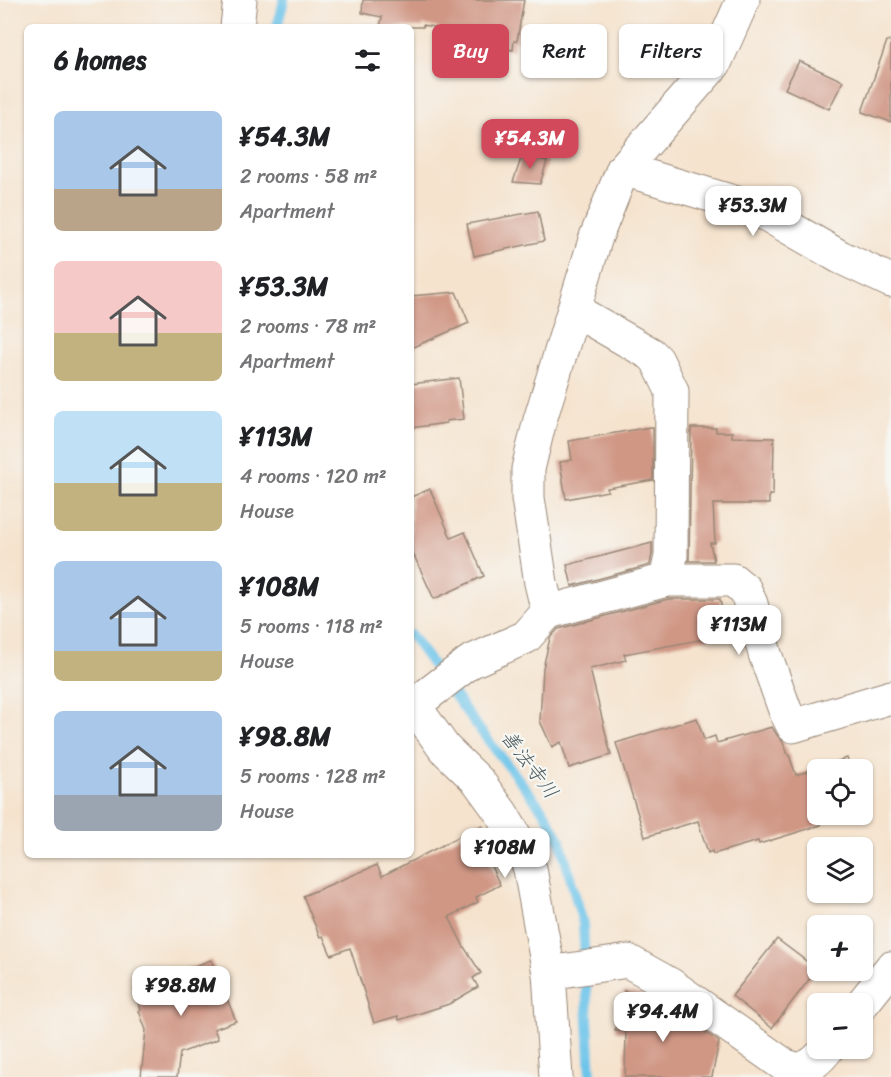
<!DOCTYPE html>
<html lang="en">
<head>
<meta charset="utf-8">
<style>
  body { margin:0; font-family:Sriracha,"Klee One",sans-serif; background:#f2f2f2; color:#202124; height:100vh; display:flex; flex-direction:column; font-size:22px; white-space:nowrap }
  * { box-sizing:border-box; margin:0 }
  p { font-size:20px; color:#757577 }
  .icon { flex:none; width:33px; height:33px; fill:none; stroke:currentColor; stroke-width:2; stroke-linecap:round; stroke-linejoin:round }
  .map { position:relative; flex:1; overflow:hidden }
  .details { position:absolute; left:24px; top:24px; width:390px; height:834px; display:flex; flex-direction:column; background:#fff; border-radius:9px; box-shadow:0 2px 4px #0004 }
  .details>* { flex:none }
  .guide { position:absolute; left:432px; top:24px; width:369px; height:54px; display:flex; gap:12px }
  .buttons { position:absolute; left:807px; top:759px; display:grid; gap:12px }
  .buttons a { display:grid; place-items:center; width:66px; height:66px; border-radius:9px; background:#fff; box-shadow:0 2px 4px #0004; font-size:30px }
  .price { position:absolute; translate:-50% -51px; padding:0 14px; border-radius:12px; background:#fff; color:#222; font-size:20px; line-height:39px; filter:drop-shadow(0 2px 3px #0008) }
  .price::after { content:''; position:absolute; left:50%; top:36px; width:18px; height:14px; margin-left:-9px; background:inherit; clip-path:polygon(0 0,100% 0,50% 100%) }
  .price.current { background:#d1495b; color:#fff }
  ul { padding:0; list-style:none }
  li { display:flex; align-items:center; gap:18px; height:150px; padding:0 30px }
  li span { display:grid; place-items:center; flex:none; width:168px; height:120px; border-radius:9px; color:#555 }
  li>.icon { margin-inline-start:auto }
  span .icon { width:72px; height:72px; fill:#fffc; stroke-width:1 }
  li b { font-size:26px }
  h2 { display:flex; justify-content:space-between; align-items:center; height:72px; padding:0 30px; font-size:26px }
  .tag { padding:0 21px; border-radius:9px; background:#fff; box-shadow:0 2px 4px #0004; font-size:21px; line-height:54px }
  .tag.current { background:#d1495b; color:#fff }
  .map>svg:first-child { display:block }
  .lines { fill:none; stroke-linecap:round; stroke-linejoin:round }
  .stream { stroke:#6cc4ea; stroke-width:10 }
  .building { fill:#d09785 }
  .minor-casing { stroke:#988676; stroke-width:35 }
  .minor { stroke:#fff; stroke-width:33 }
  .labels { text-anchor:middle; stroke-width:4.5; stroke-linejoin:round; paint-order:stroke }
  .water-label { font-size:20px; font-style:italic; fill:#4a585b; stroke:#f6f6f2 }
</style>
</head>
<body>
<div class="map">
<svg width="891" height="1077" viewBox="0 0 891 1077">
  <rect width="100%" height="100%" fill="#f6f6f2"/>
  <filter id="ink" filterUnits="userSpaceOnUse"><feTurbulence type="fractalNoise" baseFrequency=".0167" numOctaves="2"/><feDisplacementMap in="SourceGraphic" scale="12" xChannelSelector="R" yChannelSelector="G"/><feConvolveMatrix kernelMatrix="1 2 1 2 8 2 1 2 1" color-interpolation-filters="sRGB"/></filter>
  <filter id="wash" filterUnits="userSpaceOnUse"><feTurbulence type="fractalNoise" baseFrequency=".008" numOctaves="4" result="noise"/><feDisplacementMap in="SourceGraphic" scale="24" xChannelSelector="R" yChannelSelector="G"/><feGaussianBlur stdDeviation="1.35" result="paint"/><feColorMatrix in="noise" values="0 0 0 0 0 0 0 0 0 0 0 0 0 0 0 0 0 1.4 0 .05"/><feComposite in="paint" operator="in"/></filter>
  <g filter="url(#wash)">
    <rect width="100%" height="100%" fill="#f5e3ce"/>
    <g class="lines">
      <g class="stream">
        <path d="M277 27 284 0"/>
        <path d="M411 635 473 721 545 813 560 840 583 924 591 1077"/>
      </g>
    </g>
    <g id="blocks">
      <g class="building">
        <path d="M363 0H524L517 41H514L513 50 482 44 484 37 423 25V27H380L382 17 362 13Z"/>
        <path d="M887 41H891V122L862 112Z"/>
        <path d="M799 61 843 81 829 109 785 89Z"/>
        <path d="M523 153 547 161 540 184 513 182Z"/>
        <path d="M538 211 544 241 474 256 467 224Z"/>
        <path d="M456 292 469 323 411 348V296Z"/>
        <path d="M459 378 464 419 446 421V423L411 428V384Z"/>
        <path d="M650 427H653V480L607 488 608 491 566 499 560 462 572 460 569 441Z"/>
        <path d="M691 428H716V432H732V437L774 438 773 495H769V504H713L715 543H710L714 561H689Z"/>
        <path d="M430 489 451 538 465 532 484 576 434 599 411 549V497Z"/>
        <path d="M652 543V554L650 565 572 586 567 565Z"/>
        <path d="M668 599H720L725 628 708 631 710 638 624 654 626 660 590 669 611 755 569 768 561 742 552 747 540 721 543 668 550 638 558 629Z"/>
        <path d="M697 718 704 740 715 736 717 743 772 727 777 735 783 742 788 755H789L796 775 847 758 851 770H818V814H836V816L820 821 821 825 759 844 758 841 713 854 712 851 708 853 698 821 645 837 616 743Z"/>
        <path d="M482 825 496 850 486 856 500 885 476 897 478 902 449 917 464 947 481 973 473 978 478 987 449 1004 399 1020 398 1016 374 1023 350 948 331 955 323 936 320 937 303 896 377 865 382 876Z"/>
        <path d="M777 939 814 967 808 975 811 977 772 1028 732 996Z"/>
        <path d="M211 960 236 1021 214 1029 218 1039 180 1053 177 1077H141L146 1030 139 1011 141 1010 134 989Z"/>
        <path d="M624 991 652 997 649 1011 685 1018 719 1042 712 1077H625L626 1032 615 1030Z"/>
      </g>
    </g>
  </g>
  <g filter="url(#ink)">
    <use href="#blocks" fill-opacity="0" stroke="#988676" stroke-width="1.5"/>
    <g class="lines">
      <g class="minor-casing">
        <g id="minor">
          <path d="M237 27 240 0"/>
          <path d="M623 169 757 209 840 257 891 281"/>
          <path d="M574 310 651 354 657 360 672 391 671 556 666 580"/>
          <path d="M548 612 666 580H733L745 590 751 604 765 654 785 710 793 726 891 697"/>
          <path d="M411 701 444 748 478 781 502 814 522 848 530 869 549 973 556 1077"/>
          <path d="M414 705 470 662 526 637 548 612 541 583 528 498V469L540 420 596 237 623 169 715 63 743 0"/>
          <path d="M549 973 628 961 671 985 784 1065C789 1067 795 1069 799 1069 810 1068 821 1057 828 1048"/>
          <path d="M862 1004 891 968"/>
        </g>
      </g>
      <use href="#minor" class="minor"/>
    </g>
  </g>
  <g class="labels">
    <g class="water-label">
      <text transform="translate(530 764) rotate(53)" y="7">善法寺川</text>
    </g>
  </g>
</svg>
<div class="buttons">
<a><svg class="icon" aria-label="locate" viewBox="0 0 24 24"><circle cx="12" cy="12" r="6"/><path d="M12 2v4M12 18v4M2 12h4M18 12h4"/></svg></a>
<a><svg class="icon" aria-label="layers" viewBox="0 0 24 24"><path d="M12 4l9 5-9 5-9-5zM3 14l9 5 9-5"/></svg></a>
<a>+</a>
<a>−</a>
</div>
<b class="price current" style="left:530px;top:170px">¥54.3M</b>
<b class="price" style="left:753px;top:237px">¥53.3M</b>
<b class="price" style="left:739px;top:656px">¥113M</b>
<b class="price" style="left:505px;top:879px">¥108M</b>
<b class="price" style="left:181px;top:1017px">¥98.8M</b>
<b class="price" style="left:663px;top:1043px">¥94.4M</b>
<div class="guide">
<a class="tag current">Buy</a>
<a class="tag">Rent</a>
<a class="tag">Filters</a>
</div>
<section class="details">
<h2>6 homes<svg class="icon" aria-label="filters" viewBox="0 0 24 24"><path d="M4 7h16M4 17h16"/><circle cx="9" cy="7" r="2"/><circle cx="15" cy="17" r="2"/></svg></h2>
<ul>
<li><span style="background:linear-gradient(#a9c7e8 65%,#b9a48a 0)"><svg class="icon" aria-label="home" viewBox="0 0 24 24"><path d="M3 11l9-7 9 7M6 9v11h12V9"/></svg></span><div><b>¥54.3M</b><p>2 rooms · 58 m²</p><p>Apartment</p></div></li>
<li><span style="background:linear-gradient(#f6c9c9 60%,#c2b280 0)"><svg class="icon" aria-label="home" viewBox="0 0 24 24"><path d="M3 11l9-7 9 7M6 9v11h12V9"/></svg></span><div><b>¥53.3M</b><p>2 rooms · 78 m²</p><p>Apartment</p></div></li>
<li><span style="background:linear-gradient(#bfe0f5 60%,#c2b280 0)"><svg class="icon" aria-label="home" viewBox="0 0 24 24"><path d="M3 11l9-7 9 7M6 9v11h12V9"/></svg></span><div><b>¥113M</b><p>4 rooms · 120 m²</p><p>House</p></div></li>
<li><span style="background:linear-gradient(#a9c7e8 75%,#c2b280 0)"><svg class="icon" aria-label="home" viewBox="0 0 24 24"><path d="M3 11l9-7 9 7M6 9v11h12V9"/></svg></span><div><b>¥108M</b><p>5 rooms · 118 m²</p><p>House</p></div></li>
<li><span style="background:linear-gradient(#a9c7e8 70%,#9aa5b1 0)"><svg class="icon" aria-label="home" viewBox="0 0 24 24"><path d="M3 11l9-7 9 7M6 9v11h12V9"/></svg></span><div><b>¥98.8M</b><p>5 rooms · 128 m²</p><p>House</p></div></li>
</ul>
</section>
</div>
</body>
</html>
